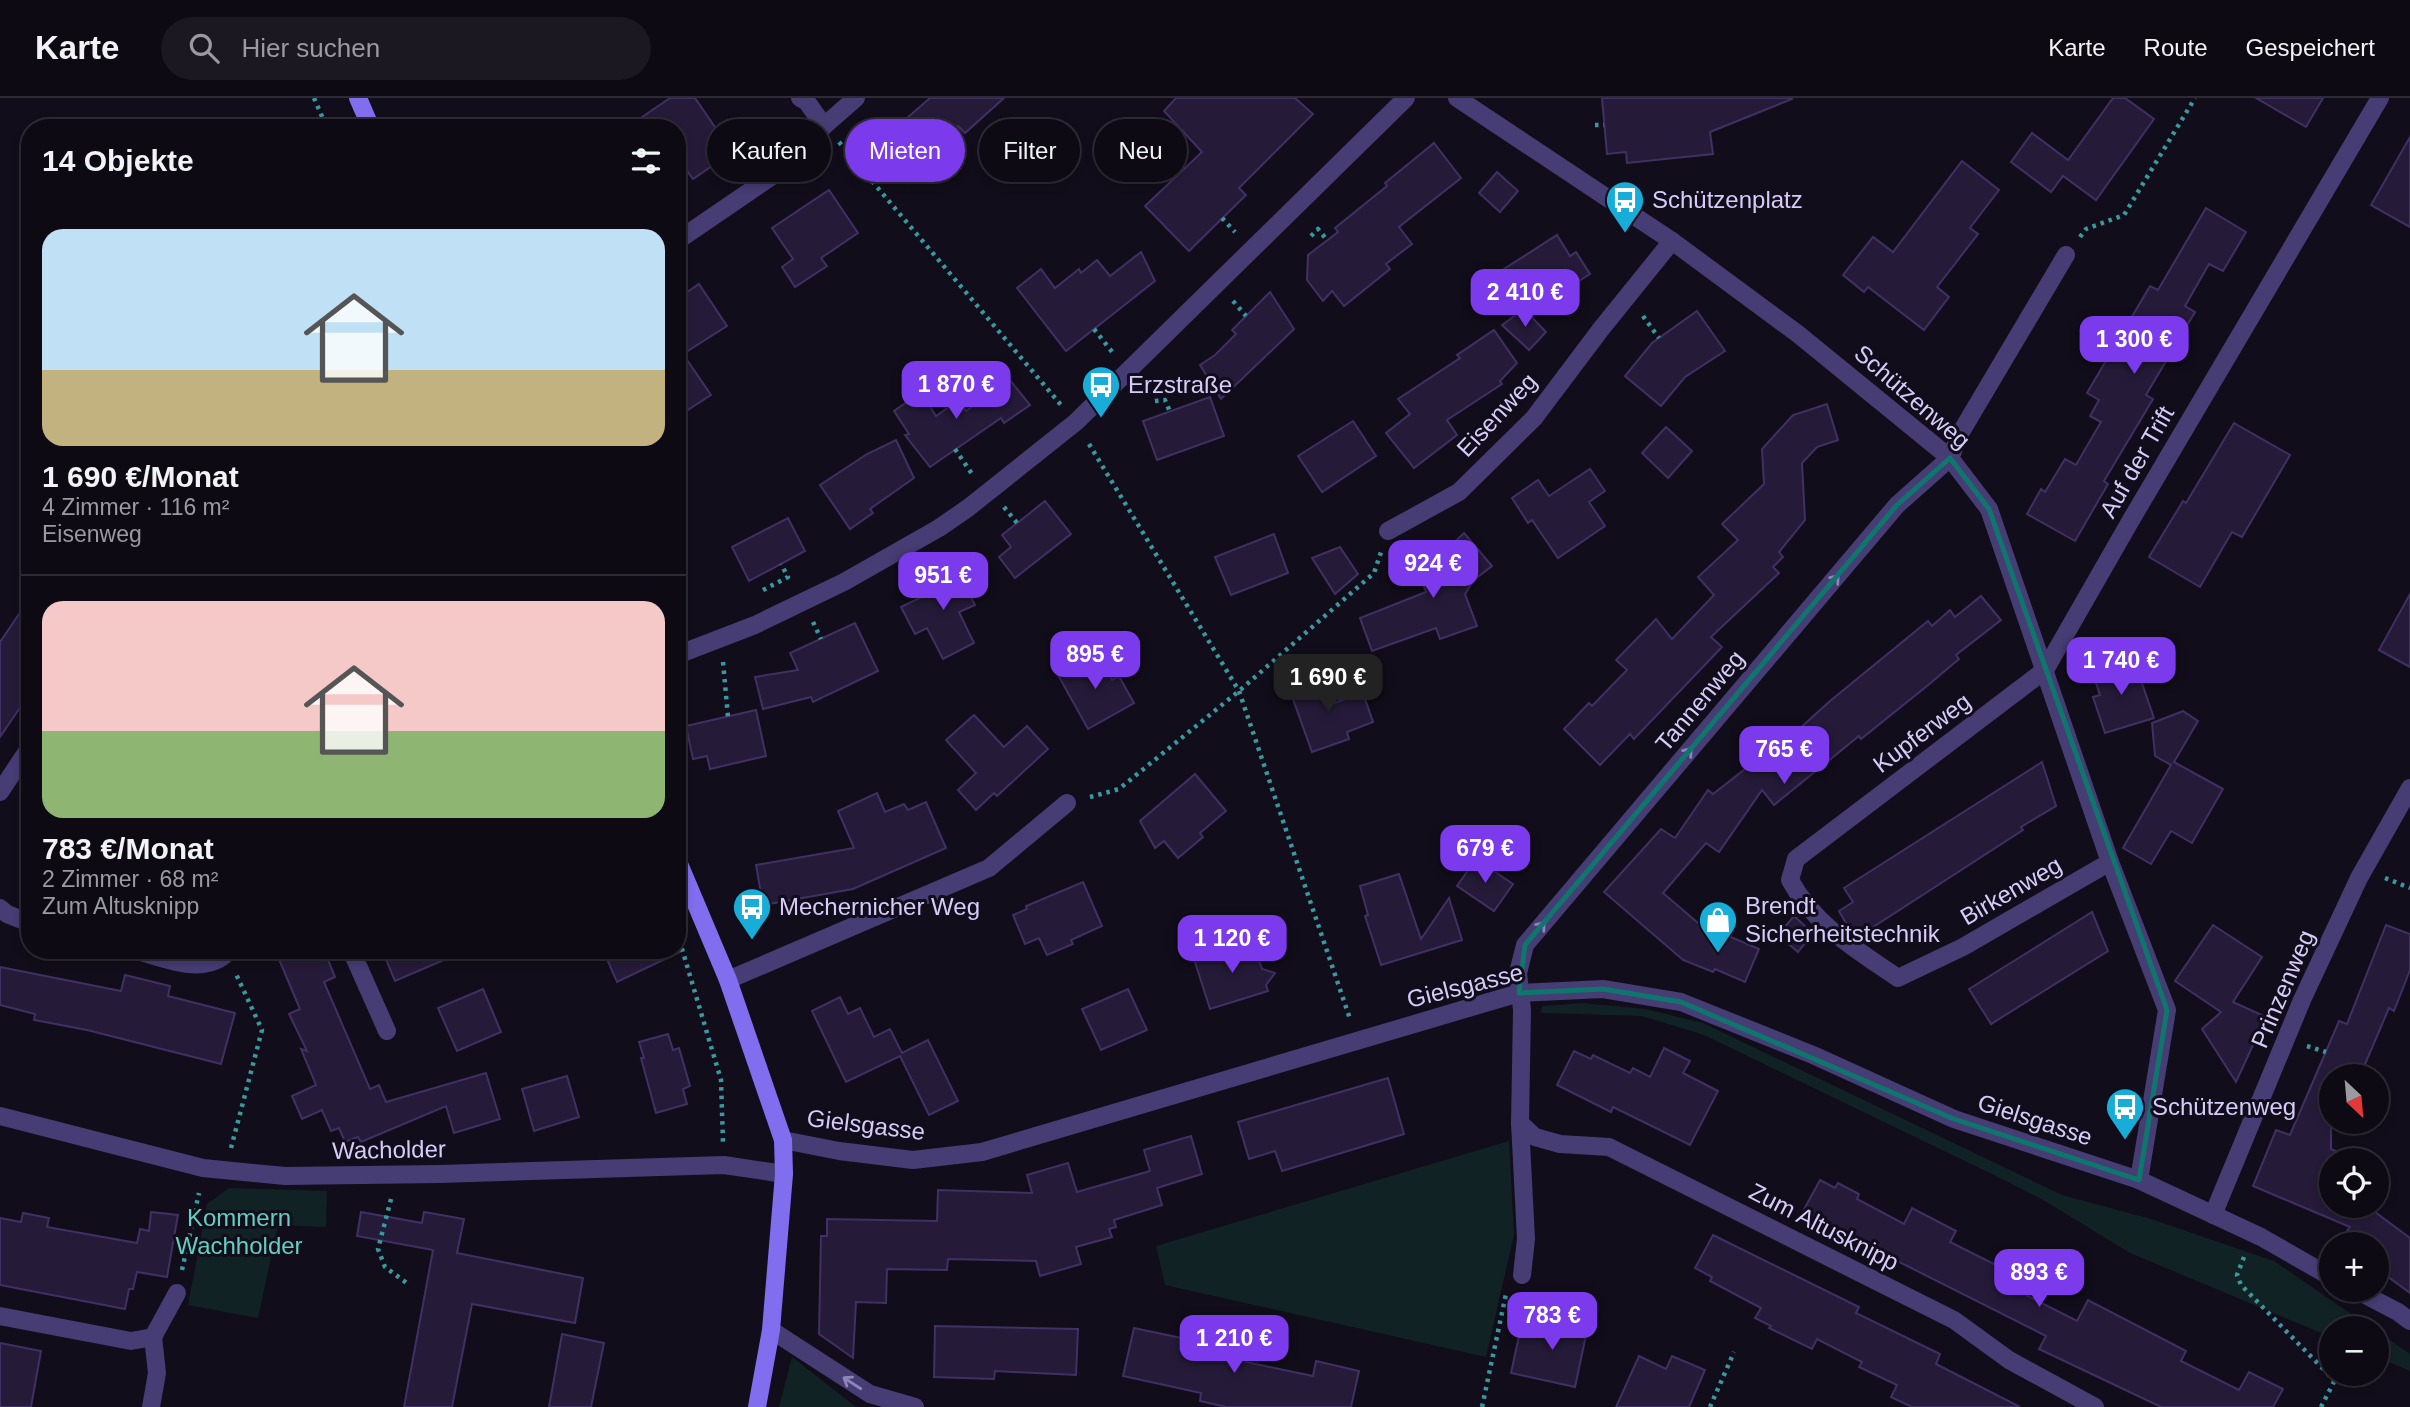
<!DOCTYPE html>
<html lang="de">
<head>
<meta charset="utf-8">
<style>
  body { margin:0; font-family:Helvetica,sans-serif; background:#1b1822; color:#f1f3f6; height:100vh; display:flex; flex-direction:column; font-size:26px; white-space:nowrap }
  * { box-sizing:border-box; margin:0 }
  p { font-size:23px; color:#9a9aa0 }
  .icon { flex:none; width:38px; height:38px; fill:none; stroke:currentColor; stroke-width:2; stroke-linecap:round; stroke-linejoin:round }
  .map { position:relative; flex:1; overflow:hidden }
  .panel { position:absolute; left:21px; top:21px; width:665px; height:840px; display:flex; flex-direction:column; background:#0d0a14; border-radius:28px; box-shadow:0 4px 10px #0003,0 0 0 2px #2d2b34 }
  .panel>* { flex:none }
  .banner { position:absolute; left:707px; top:21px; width:665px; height:63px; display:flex; gap:14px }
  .needle { width:46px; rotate:154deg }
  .controls { position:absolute; left:2319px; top:966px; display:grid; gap:14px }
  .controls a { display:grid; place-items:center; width:70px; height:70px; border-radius:50%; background:#0d0a14; box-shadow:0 4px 10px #0003,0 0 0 2px #2d2b34; font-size:35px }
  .price { position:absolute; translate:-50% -60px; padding:0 16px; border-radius:14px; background:#7c3aed; color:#fff; font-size:23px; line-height:46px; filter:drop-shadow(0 2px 4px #0008) }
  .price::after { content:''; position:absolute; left:50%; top:42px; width:21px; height:16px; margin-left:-10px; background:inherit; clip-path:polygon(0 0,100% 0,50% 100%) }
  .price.on { background:#222; color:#fff }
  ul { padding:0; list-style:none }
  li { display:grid; align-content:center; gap:14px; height:371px; padding:0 21px }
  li+li { border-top:2px solid #2d2b34 }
  li span { display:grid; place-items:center; height:217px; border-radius:21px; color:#555 }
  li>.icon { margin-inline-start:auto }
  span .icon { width:126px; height:126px; fill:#fffc; stroke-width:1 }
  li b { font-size:30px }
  h2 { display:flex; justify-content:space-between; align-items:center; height:84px; padding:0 21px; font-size:30px }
  .tag { padding:0 24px; border-radius:32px; background:#0d0a14; box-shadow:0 4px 10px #0003,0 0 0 2px #2d2b34; font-size:24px; line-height:63px }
  .tag.on { background:#7c3aed; color:#fff }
  header { display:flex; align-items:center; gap:42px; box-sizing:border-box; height:98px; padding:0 35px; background:#0d0a14; border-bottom:2px solid #2d2b34 }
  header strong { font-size:33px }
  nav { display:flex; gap:38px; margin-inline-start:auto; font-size:24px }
  .search { width:490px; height:63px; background:#1b1822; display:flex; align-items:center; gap:18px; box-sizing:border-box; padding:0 24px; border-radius:38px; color:#9a9aa0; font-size:26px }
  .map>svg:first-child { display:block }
  .green { fill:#112224 }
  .building { fill:#251b39; stroke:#403063; stroke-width:2 }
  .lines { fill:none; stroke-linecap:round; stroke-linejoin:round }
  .path { stroke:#3999a0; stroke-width:4.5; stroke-dasharray:3.5 5; stroke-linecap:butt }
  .lane { stroke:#463d74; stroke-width:18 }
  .street { stroke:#463d74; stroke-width:18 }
  .secondary { stroke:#816eef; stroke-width:18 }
  .oneway { stroke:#8e84b6 }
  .marked { fill:none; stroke:#0f766e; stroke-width:5; stroke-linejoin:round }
  .labels { text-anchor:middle; stroke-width:6; stroke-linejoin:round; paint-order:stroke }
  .poi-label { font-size:24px; fill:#d7ccf9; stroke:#110d1a; text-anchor:start }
  .street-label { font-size:24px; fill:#d7ccf9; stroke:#110d1a }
  .park-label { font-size:24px; fill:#61d0c2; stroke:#110d1a }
</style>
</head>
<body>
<header>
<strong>Karte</strong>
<div class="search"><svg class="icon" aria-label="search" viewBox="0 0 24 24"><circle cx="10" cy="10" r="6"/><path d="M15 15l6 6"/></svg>Hier suchen</div>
<nav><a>Karte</a><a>Route</a><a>Gespeichert</a></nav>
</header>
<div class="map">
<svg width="2410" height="1309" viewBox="0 0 2410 1309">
  <rect width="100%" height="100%" fill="#110d1a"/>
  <g class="green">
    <path d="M1582 905 1646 911 1703 925 2062 1097 2151 1121 2274 1163 2372 1230H2331V1239L2130 1155 2045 1103 2000 1080 1704 937 1642 918 1541 915 1542 908Z"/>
    <path d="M1509 1043 1514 1137 1486 1259 1165 1187 1156 1148Z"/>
    <path d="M229 1090 327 1093 326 1129 278 1127 258 1220 188 1207 207 1106Z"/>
    <path d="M2377 1233 2410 1256V1273L2377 1259Z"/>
    <path d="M792 1259 856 1309H779Z"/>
  </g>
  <g class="building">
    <path d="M670 0H695L732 54 693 81 677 59V30H626Z"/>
    <path d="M930 0H1004L965 35 958 28 927 56 900 26Z"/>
    <path d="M1176 0H1295L1313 16 1239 90 1246 97 1189 153 1145 108 1202 54 1164 13Z"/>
    <path d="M1602 0H1791L1792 1 1710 34 1713 56 1627 65 1626 54 1607 56Z"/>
    <path d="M2113 0H2125L2154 21 2096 102 2063 78 2051 94 2011 64 2032 35 2068 62Z"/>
    <path d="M2256 0H2323L2306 29Z"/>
    <path d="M2410 39V129L2371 107Z"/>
    <path d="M908 44 928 67 908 85 888 61Z"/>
    <path d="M1434 45 1461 80 1399 129 1412 146 1386 166 1390 171 1344 208 1332 193 1323 203 1307 182 1308 157 1338 134 1335 130 1387 88 1385 85Z"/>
    <path d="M1962 63 1999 92 1970 130 1978 136 1937 189 1949 199 1924 232 1868 189 1864 194 1843 177 1873 139 1893 154Z"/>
    <path d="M1497 74 1518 93 1500 114 1479 95Z"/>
    <path d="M829 92 858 135 821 160 827 168 795 189 782 169 793 161 772 130Z"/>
    <path d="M2206 110 2246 134 2223 173 2209 166 2185 208 2195 214 2146 297 2153 301 2104 383 2108 386 2075 443 2027 416 2041 391 2045 394 2065 361 2076 367 2101 324 2090 318 2099 302 2087 295 2150 188 2158 192Z"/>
    <path d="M1557 137 1570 158 1576 154 1590 176 1532 213 1504 171Z"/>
    <path d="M1141 154 1155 183 1066 253 1017 190 1041 171 1055 190 1079 171 1081 175 1097 162 1110 178Z"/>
    <path d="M699 186 727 228 683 256 711 297 677 319V201Z"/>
    <path d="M1270 194 1294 231 1221 301 1200 267 1215 257 1236 236 1232 232Z"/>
    <path d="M1524 211 1546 234 1529 252 1502 227Z"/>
    <path d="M1697 213 1725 253 1685 279 1661 308 1625 278 1652 245Z"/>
    <path d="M1494 232 1517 265 1500 283 1502 286 1447 322 1457 337 1414 370 1386 335 1410 316 1398 301 1460 260 1457 257Z"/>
    <path d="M1010 282 1030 307 1004 325 1001 320 930 369 905 337 909 336 894 313 921 294 936 318 959 302 966 313Z"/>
    <path d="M1210 299 1224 338 1157 362 1143 323Z"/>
    <path d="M1827 306 1838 342 1817 349 1802 365 1805 422 1779 454 1783 459 1773 469 1779 475 1711 539 1722 549 1634 641 1630 636 1600 667 1564 631 1589 605 1592 608 1627 572 1616 562 1656 521 1672 541 1714 497 1698 479 1738 442 1722 426 1764 386 1762 351 1793 317Z"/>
    <path d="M1353 323 1376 358 1322 394 1298 358Z"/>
    <path d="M2234 325 2290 357 2242 439 2232 434 2200 489 2149 459 2183 403 2186 405Z"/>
    <path d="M1666 329 1692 353 1668 380 1642 355Z"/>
    <path d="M896 342 914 380 870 411 873 415 850 431 820 387 867 356Z"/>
    <path d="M1590 371 1605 393 1589 404 1605 428 1558 460 1532 422 1528 425 1512 400 1538 382 1549 398Z"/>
    <path d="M1045 403 1071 436 1015 480 999 459 1011 449 1002 437Z"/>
    <path d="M788 420 805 453 749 483 732 449Z"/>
    <path d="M1464 435 1492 468 1474 482 1465 496 1477 528 1440 541 1436 530 1372 553 1360 520 1426 494 1420 477Z"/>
    <path d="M1274 436 1288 475 1231 497 1215 459Z"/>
    <path d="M1340 449 1358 476 1335 496 1312 460Z"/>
    <path d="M956 467 975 507 959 514 974 545 943 561 927 530 915 536 901 509 930 495 924 483Z"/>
    <path d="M2410 496V569L2379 552Z"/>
    <path d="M1981 498 2001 522 1956 557 1959 561 1927 588 1861 641 1859 638 1774 707 1762 692 1719 754 1706 745 1663 795 1698 825 1759 851 1745 884 1715 871 1713 874 1683 862 1604 794 1661 731 1675 740 1708 692 1713 696 1795 632 1797 633 1830 603 1928 523 1932 528 1950 512 1955 519Z"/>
    <path d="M30 500V595L0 639V544Z"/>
    <path d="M855 525 878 573 813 604 811 599 763 611 755 579 798 572 790 555Z"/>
    <path d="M1097 555 1112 582 1119 578 1134 605 1088 631 1058 577Z"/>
    <path d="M2134 562 2154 620 2105 635 2093 599 2100 597 2093 576Z"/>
    <path d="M1323 577 1334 605 1363 595 1373 624 1347 634 1349 641 1312 654 1289 590Z"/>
    <path d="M756 612 766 658 710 671 707 658 693 661 686 628Z"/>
    <path d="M2183 613 2198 623 2174 664 2223 691 2192 745 2171 733 2151 766 2123 750 2171 667 2155 658 2152 625Z"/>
    <path d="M974 617 1004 649 1027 628 1048 651 997 698 994 695 976 712 958 692 976 675 946 642Z"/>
    <path d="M2042 664 2056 708 2021 729 2023 732 1870 831 1868 827 1854 836 1851 834 1839 813 1853 804 1844 790Z"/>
    <path d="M1195 676 1226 713 1200 735 1203 739 1178 760 1164 743 1155 750 1140 723Z"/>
    <path d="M877 695 885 714 904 706 908 712 926 704 946 750 853 791 763 807 756 767 854 750 838 713Z"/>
    <path d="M1476 761 1513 786 1494 813 1457 788Z"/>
    <path d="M1399 776 1421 841 1449 800 1462 842 1381 867 1365 818 1368 817 1360 788Z"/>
    <path d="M1083 784 1102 828 1071 842 1073 846 1047 857 1039 840 1025 846 1013 817 1027 811 1026 808Z"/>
    <path d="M2092 814 2108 853 1991 926 1969 891Z"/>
    <path d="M1794 818 1813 835 1798 854 1778 837Z"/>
    <path d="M2213 827 2262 859 2233 904 2266 919 2236 984 2202 931 2221 914 2175 883Z"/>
    <path d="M2386 827 2410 836V872L2394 913 2389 910 2360 978H2331V1051L2338 1054 2334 1062H2331L2328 1076 2331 1077V1108H2367L2410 1140V1195L2376 1170V1146H2337L2350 1129 2253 1088 2276 1032 2290 1037 2339 923 2347 926Z"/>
    <path d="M1252 843 1262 871 1275 875 1266 887 1268 893 1210 911 1194 861Z"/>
    <path d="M275 852H324L335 879 324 884 370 991 379 987 386 1004 486 975 500 1021 454 1035 446 1008 361 1044 358 1039 345 1044 339 1030 331 1033 322 1012 302 1021 292 998 316 987 301 951 307 953 289 916 300 911Z"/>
    <path d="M382 852H467L395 883Z"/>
    <path d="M603 852H684L617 884Z"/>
    <path d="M0 869 121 893 125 877 170 888 168 898 235 915 221 966 87 932 34 922 35 916 0 907Z"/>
    <path d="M483 891 501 934 457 953 438 910Z"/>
    <path d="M1128 891 1147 932 1101 952 1082 911Z"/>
    <path d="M840 899 848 916 860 910 874 939 890 931 902 955 928 942 958 1003 929 1017 900 958 846 984 812 913Z"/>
    <path d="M668 936 673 952 679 950 690 988 683 991 687 1006 656 1015 641 960H644L639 944Z"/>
    <path d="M1664 950 1690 963 1683 975 1718 993 1690 1047 1613 1009 1611 1014 1557 987 1574 953 1591 961 1593 957 1630 975 1633 970 1650 979Z"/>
    <path d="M567 978 579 1019 534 1033 522 991Z"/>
    <path d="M1388 980 1404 1036 1282 1073 1275 1053 1249 1061 1238 1024Z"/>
    <path d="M1191 1038 1202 1076 1157 1090 1162 1107 1114 1122 1116 1129 1109 1131 1112 1139 1076 1149 1081 1166 1040 1178 1036 1163 948 1161 947 1172 887 1171 886 1205 856 1204 853 1260 819 1236 821 1138H827V1121L937 1123 938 1092 1032 1095 1027 1077 1068 1065 1077 1094 1150 1073 1144 1052Z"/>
    <path d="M1820 1082 1835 1090 1838 1085 1859 1096 1857 1101 1904 1126 1912 1110 1956 1133 1950 1144 2032 1185 2026 1197 2077 1223 2088 1202 2186 1253 2181 1263 2239 1292 2249 1274 2283 1291 2273 1309H2161L2039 1251 2046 1238 1802 1115Z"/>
    <path d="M151 1114 178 1117 167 1179 137 1174 133 1191H129L125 1211 0 1187V1120L21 1124 23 1115 49 1120 47 1129 137 1145 140 1131 149 1133Z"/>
    <path d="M361 1114 422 1125 424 1114 464 1121 457 1155 583 1180 575 1225 472 1206 452 1309H404L433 1152 357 1138Z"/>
    <path d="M1713 1137 1859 1209 1856 1215 1940 1256 1936 1266 2020 1309H1912L1891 1299 1897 1287 1859 1269 1862 1264 1817 1241 1812 1251 1769 1230 1771 1228 1755 1220 1761 1210 1710 1183 1712 1179 1695 1170Z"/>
    <path d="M1547 1218 1588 1228 1575 1289 1511 1275 1520 1233 1542 1238Z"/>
    <path d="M935 1228 1078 1231 1076 1277 995 1273 994 1281 934 1279Z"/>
    <path d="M1134 1230 1248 1254 1246 1264 1313 1278 1316 1263 1359 1273 1351 1309H1226L1200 1303 1201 1295 1123 1278Z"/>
    <path d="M562 1236 604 1245 591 1309H549Z"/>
    <path d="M0 1245 41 1253 31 1309H0Z"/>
    <path d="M1639 1258 1666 1271 1672 1258 1705 1272 1689 1309H1616Z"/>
  </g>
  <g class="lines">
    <g class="path">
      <path d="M314 0 327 30"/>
      <path d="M1595 27H1604"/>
      <path d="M839 44 1061 307"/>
      <path d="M1222 120 1235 134"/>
      <path d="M1311 138 1318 131 1327 142"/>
      <path d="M2080 139 2086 131 2124 117 2195 0"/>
      <path d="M1233 203 1246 218"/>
      <path d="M1643 218 1659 240"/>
      <path d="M1094 231 1113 255"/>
      <path d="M1155 303 1165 302 1170 314"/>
      <path d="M1089 346 1239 593 1350 921"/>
      <path d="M955 351 972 376"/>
      <path d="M1004 409 1017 425"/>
      <path d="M763 492 788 479 781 466"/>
      <path d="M813 524 821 541"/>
      <path d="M723 564 728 619"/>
      <path d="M1090 699 1119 691 1239 593 1374 475 1381 454"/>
      <path d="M2385 780 2410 790"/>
      <path d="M677 834 721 982 723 1045"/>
      <path d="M2307 948 2326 954"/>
      <path d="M231 1050 262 932 236 876"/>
      <path d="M391 1101 378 1151 385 1169 408 1186"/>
      <path d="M188 1149 204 1152"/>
      <path d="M2244 1159 2237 1177 2241 1187 2334 1282"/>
      <path d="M182 1172 199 1095"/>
      <path d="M1482 1309 1506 1196"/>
      <path d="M1710 1309 1734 1254"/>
      <path d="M2321 1309 2338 1276"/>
    </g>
    <path class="lane" d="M1950 360 1961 334 2066 157"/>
    <g class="street">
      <path d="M800 0 807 4 824 28"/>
      <path d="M1457 0 1672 143 1798 236 1950 360 1989 411 2110 764 2167 912 2139 1082"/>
      <path d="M677 143 781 72 824 28 856 0"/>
      <path d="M1950 360 1897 407 1525 847 1518 875 1522 912 1520 1025 1535 1039 1560 1046 1609 1049 1954 1222 2009 1262 2095 1309"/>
      <path d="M1388 433 1459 394 1534 320 1601 231 1672 143"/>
      <path d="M677 557 755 527 844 484 939 430 968 410 1076 324 1406 0"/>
      <path d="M0 694 30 649"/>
      <path d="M2110 764 1963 849 1898 880C1857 852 1814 827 1790 782L1796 761 2045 572 2131 422 2380 0"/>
      <path d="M0 810 7 816 30 825"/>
      <path d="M134 852C164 860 205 880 230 852"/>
      <path d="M351 852 387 933"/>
      <path d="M728 882 989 770 1067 705"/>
      <path d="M0 1018 203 1070 285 1078 440 1076 724 1067 784 1076"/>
      <path d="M1520 1025 1526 1141 1522 1177"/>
      <path d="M783 1042 839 1053 913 1062 982 1054 1519 895 1603 891 1681 904 1813 957 1954 1021 2139 1082 2261 1139 2331 1179"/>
      <path d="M2213 1117 2302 902 2359 780 2410 690"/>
      <path d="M2356 1192 2398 1214 2410 1223"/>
      <path d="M0 1218 131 1243 153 1239 157 1275 151 1309"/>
      <path d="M771 1232 870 1296 915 1309"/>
      <path d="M153 1239 177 1195"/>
    </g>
    <g class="secondary">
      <path d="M358 0 371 30"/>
      <path d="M677 761 728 882 783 1042 784 1076 771 1232 757 1309"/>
    </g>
  </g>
  <defs><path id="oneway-shaft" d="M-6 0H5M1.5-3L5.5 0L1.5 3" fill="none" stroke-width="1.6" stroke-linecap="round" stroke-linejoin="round" transform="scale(1.75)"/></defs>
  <g class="oneway">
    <use href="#oneway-shaft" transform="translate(1832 485) rotate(-50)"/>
    <use href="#oneway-shaft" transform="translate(1685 658) rotate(-50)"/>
    <use href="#oneway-shaft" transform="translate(1538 832) rotate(-50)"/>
    <use href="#oneway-shaft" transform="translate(852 1285) rotate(-147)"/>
  </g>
  <path class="marked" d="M1950 360 1989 411 2167 912 2139 1082 1954 1021 1681 904 1603 891 1519 895 1525 847 1897 407Z"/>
  <defs>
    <g id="bus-pin" transform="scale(2.0125)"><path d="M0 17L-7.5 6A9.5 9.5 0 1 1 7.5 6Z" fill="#18add9" stroke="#110d1a"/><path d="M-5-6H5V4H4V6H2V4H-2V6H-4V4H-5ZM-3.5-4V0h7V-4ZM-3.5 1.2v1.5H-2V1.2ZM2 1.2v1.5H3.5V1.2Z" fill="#fff"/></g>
    <g id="shop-pin" transform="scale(2.0125)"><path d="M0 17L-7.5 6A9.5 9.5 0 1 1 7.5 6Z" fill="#18add9" stroke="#110d1a"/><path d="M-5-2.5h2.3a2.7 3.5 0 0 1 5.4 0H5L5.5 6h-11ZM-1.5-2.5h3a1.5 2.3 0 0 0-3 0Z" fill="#fff"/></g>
  </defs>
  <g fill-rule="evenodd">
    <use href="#bus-pin" x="1625" y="102"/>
    <use href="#bus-pin" x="1101" y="287"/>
    <use href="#bus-pin" x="752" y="809"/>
    <use href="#shop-pin" x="1718" y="822"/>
    <use href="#bus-pin" x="2125" y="1009"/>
  </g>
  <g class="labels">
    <g class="poi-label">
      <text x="1652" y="110">Schützenplatz</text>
      <text x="1128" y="295">Erzstraße</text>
      <text x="1745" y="816">Brendt<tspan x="1745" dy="28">Sicherheitstechnik</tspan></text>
      <text x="779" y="817">Mechernicher Weg</text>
      <text x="2152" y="1017">Schützenweg</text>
    </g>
    <g class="street-label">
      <text transform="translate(1912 299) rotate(41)" y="8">Schützenweg</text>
      <text transform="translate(1497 317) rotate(-47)" y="8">Eisenweg</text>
      <text transform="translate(2137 364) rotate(-60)" y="8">Auf der Trift</text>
      <text transform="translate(1700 603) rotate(-50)" y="8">Tannenweg</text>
      <text transform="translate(1922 635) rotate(-37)" y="8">Kupferweg</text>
      <text transform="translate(2011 793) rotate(-30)" y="8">Birkenweg</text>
      <text transform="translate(1465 888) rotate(-14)" y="8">Gielsgasse</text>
      <text transform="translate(2283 891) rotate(-67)" y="8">Prinzenweg</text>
      <text transform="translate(2035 1022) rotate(18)" y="8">Gielsgasse</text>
      <text transform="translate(866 1027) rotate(7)" y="8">Gielsgasse</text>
      <text transform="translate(389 1052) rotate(-1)" y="8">Wacholder</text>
      <text transform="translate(1824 1129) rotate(27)" y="8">Zum Altusknipp</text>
    </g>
    <g class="park-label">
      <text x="239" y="1128">Kommern<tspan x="239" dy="28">Wachholder</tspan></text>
    </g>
  </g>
</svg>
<div class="controls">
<a><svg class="needle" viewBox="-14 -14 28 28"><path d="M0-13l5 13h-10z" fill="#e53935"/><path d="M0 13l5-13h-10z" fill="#9a9aa0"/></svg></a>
<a><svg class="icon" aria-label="locate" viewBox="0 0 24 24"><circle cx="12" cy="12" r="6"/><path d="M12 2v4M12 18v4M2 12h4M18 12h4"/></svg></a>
<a>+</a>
<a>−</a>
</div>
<b class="price" style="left:1525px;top:231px">2 410 €</b>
<b class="price" style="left:2134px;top:278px">1 300 €</b>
<b class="price" style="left:956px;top:323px">1 870 €</b>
<b class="price" style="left:1433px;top:502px">924 €</b>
<b class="price" style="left:943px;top:514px">951 €</b>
<b class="price" style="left:1095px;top:593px">895 €</b>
<b class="price" style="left:2121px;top:599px">1 740 €</b>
<b class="price on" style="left:1328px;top:616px">1 690 €</b>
<b class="price" style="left:1784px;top:688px">765 €</b>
<b class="price" style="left:1485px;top:787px">679 €</b>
<b class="price" style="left:1232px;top:877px">1 120 €</b>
<b class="price" style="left:2039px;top:1211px">893 €</b>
<b class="price" style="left:1552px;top:1254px">783 €</b>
<b class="price" style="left:1234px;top:1277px">1 210 €</b>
<div class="banner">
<a class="tag">Kaufen</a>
<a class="tag on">Mieten</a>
<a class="tag">Filter</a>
<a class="tag">Neu</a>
</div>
<section class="panel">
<h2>14 Objekte<svg class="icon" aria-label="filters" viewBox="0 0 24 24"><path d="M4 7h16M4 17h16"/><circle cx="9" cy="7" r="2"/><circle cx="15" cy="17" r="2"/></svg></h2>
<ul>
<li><span style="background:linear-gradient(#bfe0f5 65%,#c2b280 0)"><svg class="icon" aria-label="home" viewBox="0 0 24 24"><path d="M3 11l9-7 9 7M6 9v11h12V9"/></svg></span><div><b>1 690 €/Monat</b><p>4 Zimmer · 116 m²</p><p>Eisenweg</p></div></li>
<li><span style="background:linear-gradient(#f6c9c9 60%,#8fb573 0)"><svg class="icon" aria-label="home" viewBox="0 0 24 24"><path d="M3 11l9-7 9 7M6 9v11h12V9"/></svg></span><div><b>783 €/Monat</b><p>2 Zimmer · 68 m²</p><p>Zum Altusknipp</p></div></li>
</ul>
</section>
</div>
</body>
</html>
